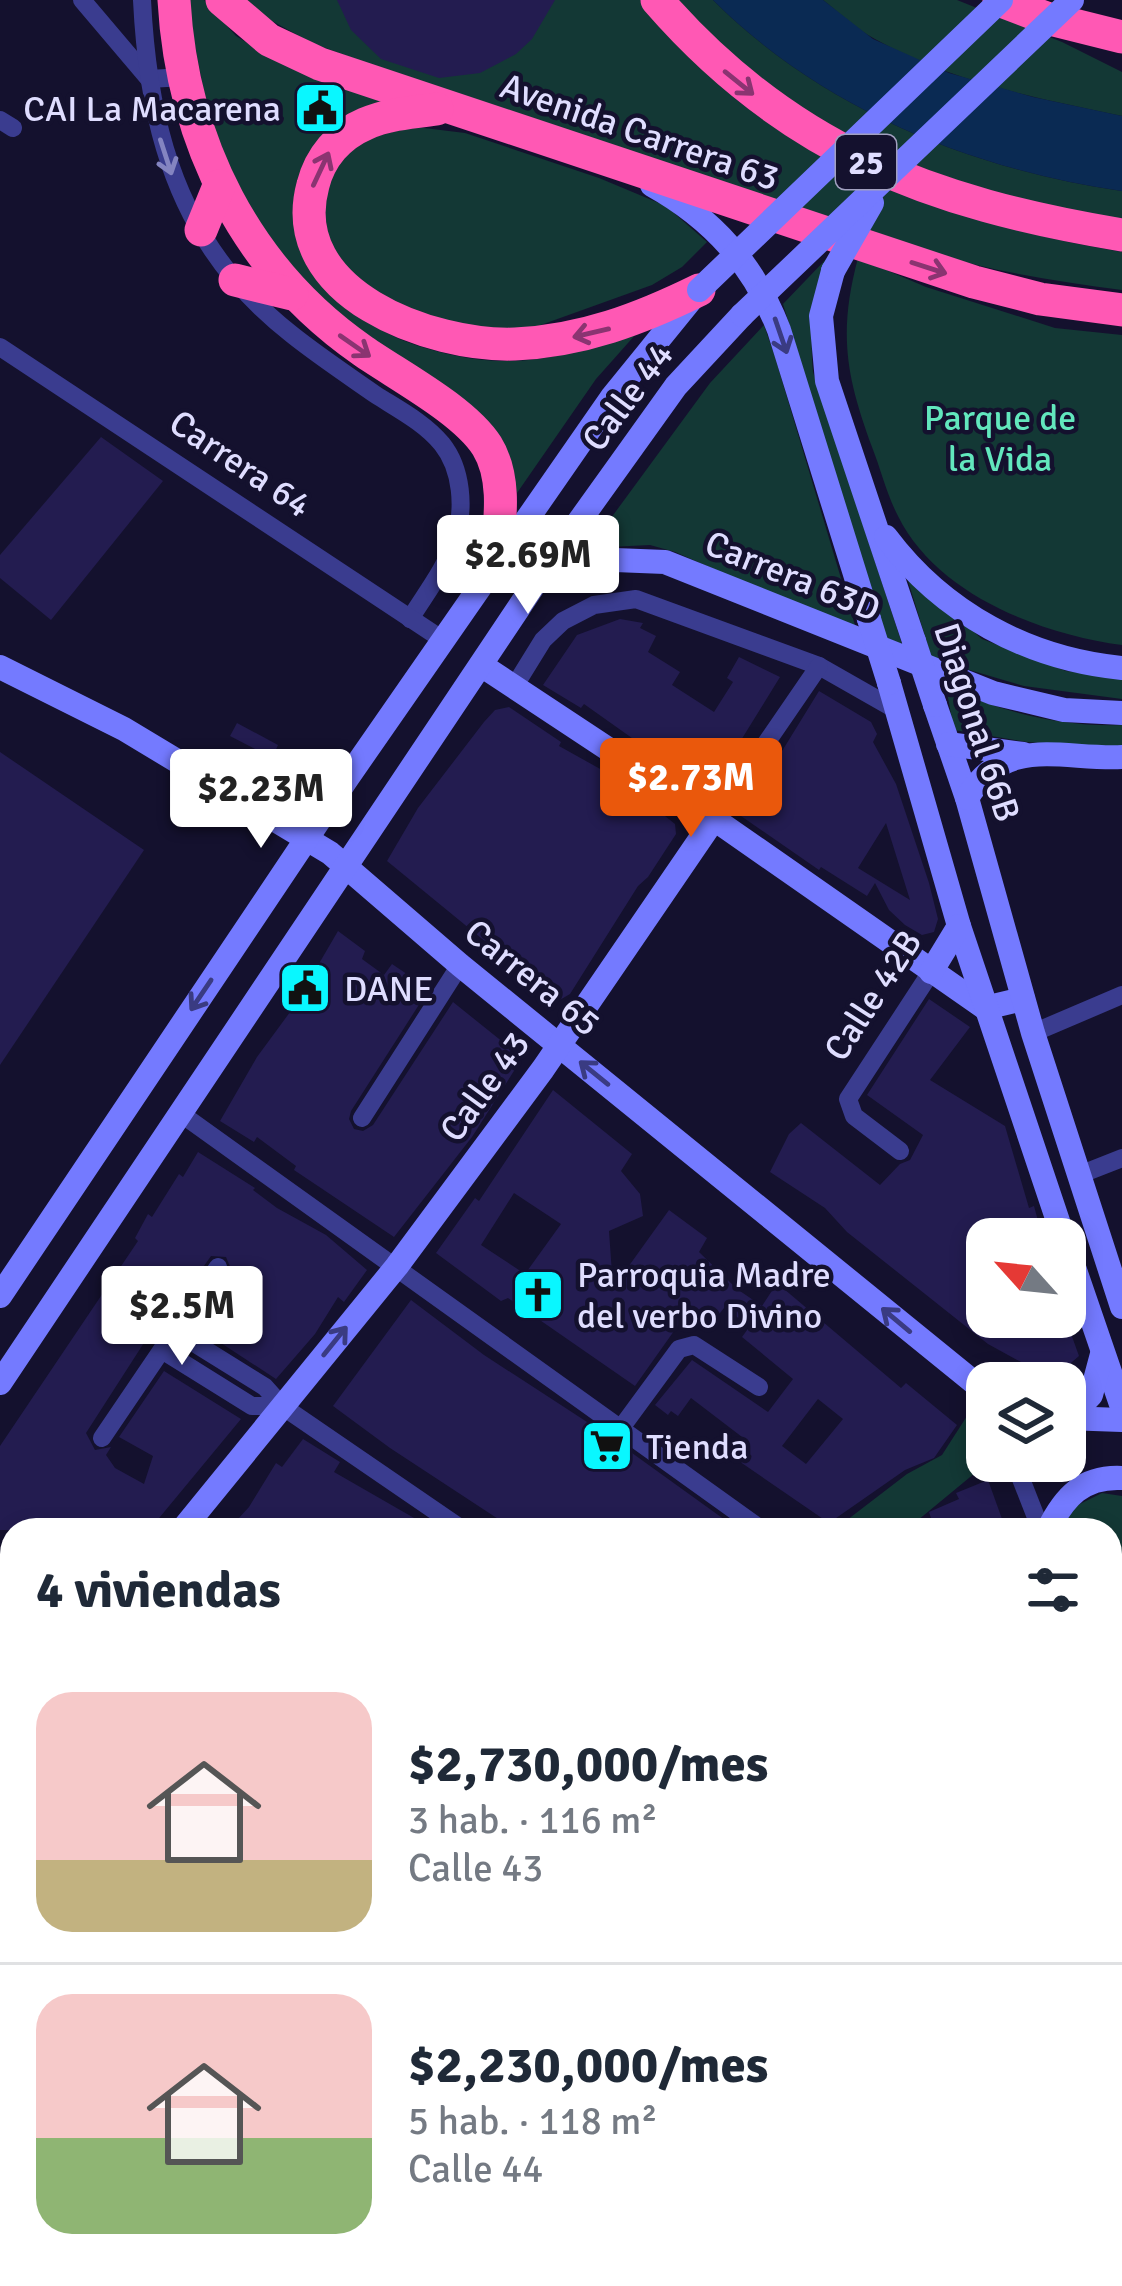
<!DOCTYPE html>
<html lang="es">
<head>
<meta charset="utf-8">
<style>
  body { margin:0; font-family:Signika,sans-serif; background:#f2f2f3; color:#1f2937; height:100vh; display:flex; flex-direction:column; font-size:45px; white-space:nowrap }
  * { box-sizing:border-box; margin:0 }
  p { font-size:39px; color:#747a83 }
  .icon { flex:none; width:66px; height:66px; fill:none; stroke:currentColor; stroke-width:2; stroke-linecap:round; stroke-linejoin:round }
  .map { position:relative; flex:1; overflow:hidden }
  .side { position:absolute; left:0px; top:1518px; width:1122px; height:768px; display:flex; flex-direction:column; background:#fff; border-radius:36px 36px 0 0; box-shadow:0 6px 18px #0003 }
  .side>* { flex:none }
  .needle { width:78px; rotate:297deg }
  .fabs { position:absolute; left:966px; top:1218px; display:grid; gap:24px }
  .fabs a { display:grid; place-items:center; width:120px; height:120px; border-radius:24px; background:#fff; box-shadow:0 6px 18px #0003; font-size:60px }
  .price { position:absolute; translate:-50% -102px; padding:0 27px; border-radius:12px; background:#fff; color:#222; font-size:39px; line-height:78px; filter:drop-shadow(0 3px 6px #0008) }
  .price::after { content:''; position:absolute; left:50%; top:72px; width:36px; height:27px; margin-left:-18px; background:inherit; clip-path:polygon(0 0,100% 0,50% 100%) }
  .price.active { background:#ea580c; color:#fff }
  ul { padding:0; list-style:none }
  li { display:flex; align-items:center; gap:36px; height:300px; padding:0 36px }
  li+li { border-top:3px solid #e0e1e3 }
  li span { display:grid; place-items:center; flex:none; width:336px; height:240px; border-radius:36px; color:#555 }
  li>.icon { margin-inline-start:auto }
  span .icon { width:144px; height:144px; fill:#fffc; stroke-width:1 }
  li b { font-size:51px }
  h2 { display:flex; justify-content:space-between; align-items:center; height:144px; padding:0 36px; font-size:51px }
  .map>svg:first-child { display:block }
  .green { fill:#133835 }
  .water { fill:#0a2a53 }
  .building { fill:#231c50; fill-rule:evenodd }
  .lines { fill:none; stroke-linecap:round; stroke-linejoin:round }
  .street { stroke:#3a3c8f; stroke-width:18 }
  .secondary { stroke:#747aff; stroke-width:24 }
  .highway { stroke:#ff58b4; stroke-width:33 }
  .secondary-bridge { stroke:#747aff; stroke-width:24 }
  .oneway { stroke:#8a3471 }
  .oneway2 { stroke:#8484c1 }
  .oneway3 { stroke:#3a3b82 }
  .labels { text-anchor:middle; stroke-width:9; stroke-linejoin:round; paint-order:stroke }
  .shield { fill:#14112e; stroke:#a2a0c0; stroke-width:3 }
  .shield-label { font-size:33px; font-weight:bold; fill:#dfddff }
  .poi-label { font-size:36px; fill:#dfddff; stroke:#14112e; text-anchor:start }
  .street-label { font-size:36px; fill:#dfddff; stroke:#14112e }
  .park-label { font-size:36px; fill:#62e7bd; stroke:#14112e }
</style>
</head>
<body>
<div class="map">
<svg width="1122" height="2286" viewBox="0 0 1122 2286">
  <rect width="100%" height="100%" fill="#14112e"/>
  <g class="green">
    <path d="M186 0H204L236 36 267 55 395 103 300 189C312 213 354 308 369 321 387 336 413 345 436 351 514 372 561 357 636 334L596 379 517 493 509 467 295 288 218 163Z"/>
    <path d="M245 0H643C673 35 702 72 738 101 846 186 989 230 1122 252V290C1037 279 951 265 873 231L574 140 312 43 272 21Z"/>
    <path d="M670 0H713C822 109 971 169 1122 191V219C989 198 871 159 759 82 727 59 699 27 670 0Z"/>
    <path d="M823 0H957L1062 42 1122 72V116C1038 98 950 82 875 39 856 29 840 13 823 0Z"/>
    <path d="M416 127 465 133 599 178 666 206 707 242 682 267 652 285 538 326 487 333 393 306 330 253 321 182C348 142 370 136 416 127Z"/>
    <path d="M830 255C814 297 809 328 813 372L902 644 885 637 783 304Z"/>
    <path d="M858 258 926 287 1055 328 1122 335V645C1041 634 937 595 898 516 887 495 881 470 872 447 846 376 838 333 858 258Z"/>
    <path d="M764 325 775 357 857 632 675 552 650 545 589 548 710 383Z"/>
    <path d="M905 571 982 639 1066 671 1122 679V699L1024 686 932 659Z"/>
    <path d="M946 687C1003 712 1059 727 1122 725V748L1027 742 954 730Z"/>
    <path d="M967 1416 982 1434 987 1461H992L997 1472 981 1468 906 1530H834L907 1474 942 1455Z"/>
    <path d="M1102 1493 1122 1496V1686L1110 1657V1530H1063L1074 1507Z"/>
    <path d="M667 2274H754L759 2286H675Z"/>
  </g>
  <path class="water" d="M713 0H823L873 39 949 73 1033 97 1122 116V191C971 169 822 109 713 0Z"/>
  <g class="building">
    <path d="M337 0H555L532 39 516 54 480 73 439 78 381 59 351 30Z"/>
    <path d="M308 95 334 99 331 120 305 117Z"/>
    <path d="M101 437 163 481 51 620 0 578V555Z"/>
    <path d="M620 619 643 623 640 628 656 636 648 652 680 672 672 685 714 712 733 682 727 678 739 657 780 677 717 779 701 787 676 774 667 768 670 765 584 704 581 708 543 685 577 635Z"/>
    <path d="M819 691 871 722 877 734 873 742 896 784 929 883 938 919 934 932 922 935 905 925 889 910 875 883 867 896 821 867 819 870 741 816 742 803 755 795ZM886 823 910 900 858 868Z"/>
    <path d="M509 707 561 742 559 746 620 780 675 824 676 834 648 877 638 886 570 994 558 1001 387 861 418 808 484 722 495 710Z"/>
    <path d="M237 723 278 745 272 758 230 736Z"/>
    <path d="M0 752 144 850 0 1065Z"/>
    <path d="M338 931 365 951 362 959 384 975 392 964 429 989 351 1111 349 1119 354 1129 363 1131 373 1125 453 1002 519 1055V1063L472 1137 394 1237 294 1170 296 1166 257 1137 254 1142 220 1121 257 1057 293 1008Z"/>
    <path d="M929 999 970 1027 930 1080 1005 1126 1029 1208 1034 1206 1043 1239H987V1317H1065L1079 1356 1052 1379 988 1344 847 1232 825 1208 770 1172 789 1134 801 1123 880 1185 900 1164 910 1160 923 1135 867 1095Z"/>
    <path d="M553 1090 632 1154 621 1171 640 1194 643 1216 609 1231 613 1288 669 1210 707 1238 699 1252 737 1289 762 1306 777 1283 901 1388 906 1383 957 1425 934 1458 905 1470 829 1523 733 1457 746 1440 691 1398 678 1416 671 1411 668 1415 655 1405 692 1360 768 1412 793 1379 742 1337 750 1326 724 1308 711 1324 691 1307 635 1386 508 1298 501 1301 436 1253 475 1198 479 1201ZM514 1193 561 1224 525 1274 481 1245ZM818 1399 843 1419 806 1464 782 1446Z"/>
    <path d="M198 1152 255 1188 253 1190 277 1208 326 1235 367 1270 344 1302 338 1297 315 1334 276 1379 195 1326 231 1269 226 1257 211 1256 153 1338 149 1335 86 1433 95 1450 111 1447 106 1455 115 1468 144 1484 153 1456 119 1437 164 1371 241 1419 155 1523 152 1519 144 1530H0V1446L138 1241 135 1238 148 1214 152 1217 179 1174 183 1177Z"/>
    <path d="M411 1300 484 1355 607 1435 739 1530H515L390 1448 333 1406Z"/>
    <path d="M303 1439 340 1462 334 1472 435 1530H228L249 1507 276 1463 282 1467Z"/>
    <path d="M988 1480 1006 1530H935L929 1512 959 1499 956 1493Z"/>
  </g>
  <g class="lines">
    <g class="street">
      <path d="M82 0 149 79 184 77"/>
      <path d="M142 0C147 102 167 200 235 280 274 327 326 360 376 395 398 409 425 423 442 444 462 469 465 509 455 539 446 568 426 593 410 619"/>
      <path d="M0 120 13 128"/>
      <path d="M0 347 443 640"/>
      <path d="M514 687 543 640 563 621 594 605 636 599 819 666 898 711"/>
      <path d="M714 819 819 666"/>
      <path d="M1033 1033 1122 995"/>
      <path d="M180 1113 762 1530"/>
      <path d="M362 1118 460 965"/>
      <path d="M900 1151 854 1116 848 1099 931 972"/>
      <path d="M1079 1175 1122 1158"/>
      <path d="M175 1331 265 1387 282 1406 463 1530"/>
      <path d="M162 1350 252 1406H282"/>
      <path d="M621 1428 679 1349 694 1345 759 1387"/>
      <path d="M102 1438 218 1267"/>
      <path d="M1014 1461 1041 1530"/>
      <path d="M0 1620 12 1628"/>
      <path d="M1110 1703 1122 1734"/>
      <path d="M1110 1870 1122 1865"/>
      <path d="M0 1941 12 1950"/>
      <path d="M1110 2077 1122 2072"/>
      <path d="M0 2136 12 2120"/>
      <path d="M376 2274 385 2286"/>
      <path d="M521 2274 529 2286"/>
      <path d="M659 2274 667 2286"/>
      <path d="M761 2274 767 2286"/>
      <path d="M71 2286 84 2274"/>
      <path d="M295 2286 311 2274"/>
    </g>
    <g class="secondary">
      <path d="M652 185C713 219 754 265 779 330L869 619"/>
      <path d="M833 271 821 316 827 381 914 641"/>
      <path d="M886 537C943 613 1028 659 1122 668"/>
      <path d="M542 573 615 560 665 562 993 693 1064 710 1122 713"/>
      <path d="M481 665 714 819 985 1008 1023 999"/>
      <path d="M0 667 124 729 330 853 460 965 987 1393"/>
      <path d="M889 683 959 926 1064 1239"/>
      <path d="M935 705 967 798 1033 1033 1122 1307"/>
      <path d="M948 744 1023 754"/>
      <path d="M967 798C1006 734 1061 760 1122 757"/>
      <path d="M931 972 959 926"/>
      <path d="M1065 1241 1122 1407"/>
      <path d="M0 1296 346 780 612 397 694 296"/>
      <path d="M0 1383 542 573 676 386 742 315"/>
      <path d="M1065 1418 1122 1420"/>
      <path d="M1069 1418 1091 1395 1102 1354"/>
      <path d="M182 1530 397 1266 543 1069 714 819"/>
      <path d="M1048 1530C1064 1497 1083 1476 1122 1478"/>
      <path d="M0 1773 12 1755"/>
      <path d="M0 2253 12 2263"/>
      <path d="M26 2274 53 2286"/>
    </g>
    <g class="highway">
      <path d="M174 0C182 142 246 270 363 351 399 376 464 410 487 446 508 480 499 526 496 564"/>
      <path d="M222 0 269 40 320 64 974 282 1040 299 1122 310"/>
      <path d="M657 0C787 150 930 203 1122 235"/>
      <path d="M999 0 1046 18 1122 37"/>
      <path d="M437 109C413 112 388 114 365 124 339 135 320 157 313 185 283 294 432 347 515 344 582 341 640 319 699 290"/>
      <path d="M201 230 219 186"/>
      <path d="M235 280 292 294"/>
    </g>
    <g class="secondary-bridge">
      <path d="M833 271 872 203"/>
      <path d="M699 290 1001 0"/>
      <path d="M742 315 1072 0"/>
      <path d="M869 619 889 683"/>
      <path d="M914 641 935 705"/>
    </g>
  </g>
  <defs><path id="oneway-shaft" d="M-6 0H5M1.5-3L5.5 0L1.5 3" fill="none" stroke-width="1.6" stroke-linecap="round" stroke-linejoin="round" transform="scale(3)"/></defs>
  <g class="oneway">
    <use href="#oneway-shaft" transform="translate(739 83) rotate(39)"/>
    <use href="#oneway-shaft" transform="translate(321 169) rotate(-65)"/>
    <use href="#oneway-shaft" transform="translate(929 268) rotate(18)"/>
    <use href="#oneway-shaft" transform="translate(591 333) rotate(167)"/>
    <use href="#oneway-shaft" transform="translate(355 346) rotate(35)"/>
  </g>
  <use class="oneway2" href="#oneway-shaft" transform="translate(166 157) rotate(72)"/>
  <g class="oneway3">
    <use href="#oneway-shaft" transform="translate(781 336) rotate(71)"/>
    <use href="#oneway-shaft" transform="translate(201 995) rotate(124)"/>
    <use href="#oneway-shaft" transform="translate(594 1073) rotate(-141)"/>
    <use href="#oneway-shaft" transform="translate(896 1320) rotate(-140)"/>
    <use href="#oneway-shaft" transform="translate(335 1341) rotate(-51)"/>
  </g>
  <defs>
    <g id="civic-square" transform="scale(2.7)"><rect x="-9" y="-9" width="18" height="18" rx="4" fill="#09f7ff" stroke="#14112e"/><path d="M-.6-6.5H3V-4.5H.6V-3L4-1V1h2V6H-6V1h2V-1L-.6-3ZM-1.2 2.5V6h2.4V2.5Z" fill="#111"/></g>
    <g id="church-square" transform="scale(2.7)"><rect x="-9" y="-9" width="18" height="18" rx="4" fill="#09f7ff" stroke="#14112e"/><path d="M-1.2-6h2.4v3.5h3.3v2.4h-3.3V6h-2.4V-.1h-3.3v-2.4h3.3Z" fill="#111"/></g>
    <g id="supermarket-square" transform="scale(2.7)"><rect x="-9" y="-9" width="18" height="18" rx="4" fill="#09f7ff" stroke="#14112e"/><path d="M-6-5.5h2.5l.6 2H6L4.5 2H-2.5L-4.4-4H-6ZM-1.5 3.2a1.3 1.3 0 1 0 .1 0ZM3 3.2a1.3 1.3 0 1 0 .1 0Z" fill="#111"/></g>
  </defs>
  <g fill-rule="evenodd">
    <use href="#civic-square" x="320" y="108"/>
    <use href="#civic-square" x="305" y="988"/>
    <use href="#church-square" x="538" y="1295"/>
    <use href="#supermarket-square" x="607" y="1446"/>
  </g>
  <g class="labels">
    <rect class="shield" x="836" y="135" width="60" height="54" rx="9"/>
    <g class="shield-label">
      <text x="866" y="174">25</text>
    </g>
    <g class="poi-label">
      <text x="281" y="121" text-anchor="end">CAI La Macarena</text>
      <text x="344" y="1001">DANE</text>
      <text x="577" y="1287">Parroquia Madre<tspan x="577" dy="41">del verbo Divino</tspan></text>
      <text x="646" y="1459">Tienda</text>
    </g>
    <g class="street-label">
      <text transform="translate(640 131) rotate(19)" y="13">Avenida Carrera 63</text>
      <text transform="translate(627 396) rotate(-53)" y="13">Calle 44</text>
      <text transform="translate(241 463) rotate(34)" y="13">Carrera 64</text>
      <text transform="translate(793 575) rotate(22)" y="13">Carrera 63D</text>
      <text transform="translate(978 722) rotate(72)" y="13">Diagonal 66B</text>
      <text transform="translate(533 977) rotate(39)" y="13">Carrera 65</text>
      <text transform="translate(872 995) rotate(-57)" y="13">Calle 42B</text>
      <text transform="translate(484 1086) rotate(-54)" y="13">Calle 43</text>
    </g>
    <g class="park-label">
      <text x="1000" y="430">Parque de<tspan x="1000" dy="41">la Vida</tspan></text>
    </g>
  </g>
</svg>
<div class="fabs">
<a><svg class="needle" viewBox="-14 -14 28 28"><path d="M0-13l5 13h-10z" fill="#e53935"/><path d="M0 13l5-13h-10z" fill="#747a83"/></svg></a>
<a><svg class="icon" aria-label="layers" viewBox="0 0 24 24"><path d="M12 4l9 5-9 5-9-5zM3 14l9 5 9-5"/></svg></a>
</div>
<b class="price" style="left:528px;top:617px">$2.69M</b>
<b class="price active" style="left:691px;top:840px">$2.73M</b>
<b class="price" style="left:261px;top:851px">$2.23M</b>
<b class="price" style="left:182px;top:1368px">$2.5M</b>
<section class="side">
<h2>4 viviendas<svg class="icon" aria-label="filters" viewBox="0 0 24 24"><path d="M4 7h16M4 17h16"/><circle cx="9" cy="7" r="2"/><circle cx="15" cy="17" r="2"/></svg></h2>
<ul>
<li><span style="background:linear-gradient(#f6c9c9 70%,#c2b280 0)"><svg class="icon" aria-label="home" viewBox="0 0 24 24"><path d="M3 11l9-7 9 7M6 9v11h12V9"/></svg></span><div><b>$2,730,000/mes</b><p>3 hab. · 116 m²</p><p>Calle 43</p></div></li>
<li><span style="background:linear-gradient(#f6c9c9 60%,#8fb573 0)"><svg class="icon" aria-label="home" viewBox="0 0 24 24"><path d="M3 11l9-7 9 7M6 9v11h12V9"/></svg></span><div><b>$2,230,000/mes</b><p>5 hab. · 118 m²</p><p>Calle 44</p></div></li>
</ul>
</section>
</div>
</body>
</html>
